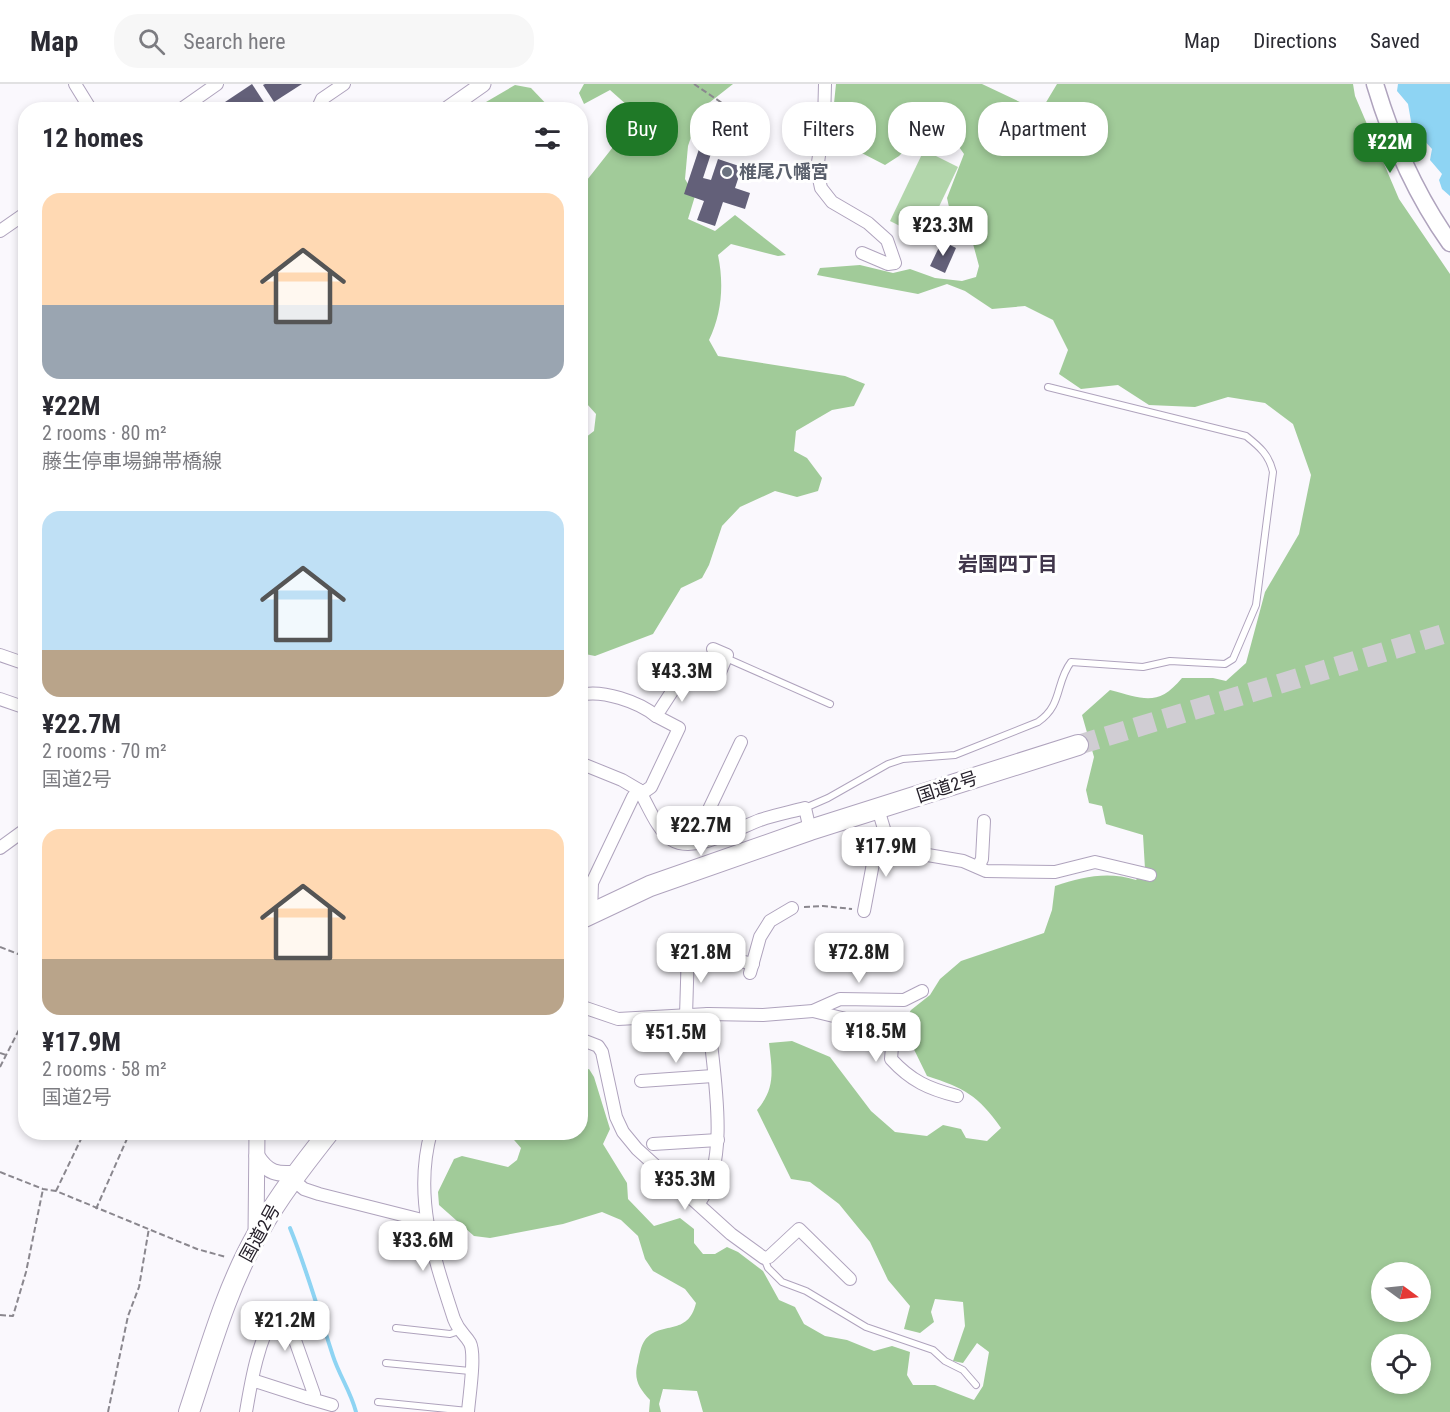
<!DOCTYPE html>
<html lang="en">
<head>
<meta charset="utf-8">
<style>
  body { margin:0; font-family:"Roboto Condensed","Noto Sans JP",sans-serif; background:#f7f7f7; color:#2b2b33; height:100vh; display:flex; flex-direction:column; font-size:22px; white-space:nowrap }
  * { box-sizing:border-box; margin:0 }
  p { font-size:20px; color:#7c7c81 }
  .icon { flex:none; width:33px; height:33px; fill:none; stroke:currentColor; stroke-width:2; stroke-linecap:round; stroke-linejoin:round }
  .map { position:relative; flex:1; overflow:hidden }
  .sheet { position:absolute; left:18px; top:18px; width:570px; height:1038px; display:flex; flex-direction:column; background:#fff; border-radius:24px; box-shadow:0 3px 9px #0003 }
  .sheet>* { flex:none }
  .banner { position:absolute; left:606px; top:18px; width:570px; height:54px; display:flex; gap:12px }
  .needle { width:39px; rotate:105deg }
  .fabs { position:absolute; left:1371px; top:1178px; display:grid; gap:12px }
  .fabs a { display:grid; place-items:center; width:60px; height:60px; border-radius:50%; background:#fff; box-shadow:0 3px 9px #0003; font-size:30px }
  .price { position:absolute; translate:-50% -51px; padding:0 14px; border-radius:12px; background:#fff; color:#222; font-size:20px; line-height:39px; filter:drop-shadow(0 2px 3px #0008) }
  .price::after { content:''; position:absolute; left:50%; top:36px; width:18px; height:14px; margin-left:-9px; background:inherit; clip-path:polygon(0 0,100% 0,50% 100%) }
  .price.on { background:#1f7927; color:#fff }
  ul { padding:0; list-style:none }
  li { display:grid; align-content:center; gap:12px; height:318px; padding:0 24px }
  li span { display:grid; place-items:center; height:186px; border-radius:18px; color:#555 }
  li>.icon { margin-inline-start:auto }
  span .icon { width:108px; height:108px; fill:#fffc; stroke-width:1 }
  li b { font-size:26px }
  h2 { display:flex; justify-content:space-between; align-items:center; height:72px; padding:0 24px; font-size:26px }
  .tag { padding:0 21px; border-radius:24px; background:#fff; box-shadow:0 3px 9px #0003; font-size:21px; line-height:54px }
  .tag.on { background:#1f7927; color:#fff }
  header { display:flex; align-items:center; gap:36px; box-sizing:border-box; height:84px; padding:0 30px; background:#fff; border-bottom:2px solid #e1e1e2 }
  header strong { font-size:28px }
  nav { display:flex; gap:33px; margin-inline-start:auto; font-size:21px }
  .search { width:420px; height:54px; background:#f7f7f7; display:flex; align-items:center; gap:15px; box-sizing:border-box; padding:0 21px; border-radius:24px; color:#7c7c81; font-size:22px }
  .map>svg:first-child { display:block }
  .green { fill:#b2d6ab }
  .forest { fill:#a1cb99; fill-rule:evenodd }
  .water { fill:#8ed4f3 }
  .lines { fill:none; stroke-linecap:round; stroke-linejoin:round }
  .stream { stroke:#8ed4f3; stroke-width:4 }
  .building { fill:#636079 }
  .trunk-tunnel { stroke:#d0cdd3; stroke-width:20; stroke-dasharray:20 10; stroke-linecap:butt }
  .service-casing { stroke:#afa3bd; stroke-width:8 }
  .minor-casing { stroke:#afa3bd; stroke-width:14 }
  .tertiary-casing { stroke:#afa3bd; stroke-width:17 }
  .secondary-casing { stroke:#afa3bd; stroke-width:19 }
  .trunk-casing { stroke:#afa3bd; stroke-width:22 }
  .path { stroke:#8a878e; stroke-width:2; stroke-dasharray:6 3; stroke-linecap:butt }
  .service { stroke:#fff; stroke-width:6 }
  .minor { stroke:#fff; stroke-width:12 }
  .tertiary { stroke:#fff; stroke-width:15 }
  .secondary { stroke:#fff; stroke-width:16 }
  .trunk { stroke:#fff; stroke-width:20 }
  .worship-dot { fill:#6b7280; stroke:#fff; stroke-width:2 }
  .labels { text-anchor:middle; stroke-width:6; stroke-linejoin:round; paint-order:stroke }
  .worship-label { font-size:18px; font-weight:bold; fill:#5b616d; stroke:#fff; text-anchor:start }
  .street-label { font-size:18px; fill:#26212b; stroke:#fff }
  .neighbourhood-label { font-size:20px; font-weight:bold; fill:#40364b; stroke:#fff }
</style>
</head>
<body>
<header>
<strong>Map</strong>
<div class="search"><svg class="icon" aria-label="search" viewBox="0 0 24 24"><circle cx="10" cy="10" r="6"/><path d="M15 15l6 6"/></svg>Search here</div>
<nav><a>Map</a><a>Directions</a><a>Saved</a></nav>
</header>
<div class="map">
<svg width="1450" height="1328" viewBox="0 0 1450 1328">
  <rect width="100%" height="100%" fill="#faf8fd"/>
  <path class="green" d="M924 66 958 83 924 154 890 137Z"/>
  <g class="forest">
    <path d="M584 0H733L700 26 688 62 685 95 695 112 688 135 715 147 735 131 786 171 778 172 731 160 718 171C724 200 722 229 709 256L718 272 845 292 865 300 854 322 832 326 796 347 794 367 807 374 822 394 818 407 797 413 775 407 740 423 722 442 709 481 702 494 681 504 653 550 595 572 580 569 581 357 594 347 596 330 587 320 581 318V97L587 96 613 63 628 65 643 47 637 30 610 6 584 20 579 9Z"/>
    <path d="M836 0H982L1022 19 1045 20 1057 0H1353L1355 12 1399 115 1450 190V1328H703L697 1307 663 1305 659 1320 661 1328H649L650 1316C639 1304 633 1295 638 1278 639 1272 641 1261 645 1256 661 1236 688 1253 696 1219L685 1205 653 1187 645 1175 638 1152 621 1136 602 1128 563 1140 490 1154 474 1152 439 1121 438 1108 454 1075 462 1072 508 1083 517 1076 521 1064 508 1049 580 1048 581 987 589 985 594 993 610 1045 603 1060 627 1099 628 1115 654 1142 680 1134 694 1145V1159L703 1170H715L727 1163 738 1168 763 1187 779 1216 795 1223 804 1240 825 1252 847 1256 874 1267 892 1262 910 1268 907 1291 913 1301H935L974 1316 983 1302 989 1268 977 1259 963 1279 953 1277 965 1242 963 1218 935 1215 931 1228 934 1238 920 1249 904 1245 910 1222 888 1196 870 1158 839 1120 810 1098 791 1095 757 1026C776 1004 772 986 769 959L792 957 830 973 871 1027 895 1048 927 1052 943 1041 961 1045 966 1054 987 1057 1001 1044C978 1011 964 1004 927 992L902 941 911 926 930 911 940 895 961 877 1044 849 1052 826 1055 802C1083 793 1107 787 1136 796L1145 785 1143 751 1106 740 1102 722 1089 719 1086 706 1094 673 1082 631 1110 606C1144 615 1158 623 1182 594H1213L1226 597 1246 579 1265 508 1299 450 1311 391 1293 340 1265 319 1228 313 1195 323 1149 321 1118 301 1081 305 1059 290 1068 266 1053 236 1025 222 992 225 965 207 947 200 918 210 817 191 820 184 860 181 893 189 910 185 935 194 962 197 976 193 979 182 969 145 951 132 947 114 964 70 957 60 921 50 899 72 885 81 854 65 838 67 830 58ZM1382 1188H1420V1227H1382ZM1382 1260H1420V1299H1382Z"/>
    <path d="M515 1 531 4 551 25H474Z"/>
  </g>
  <path class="water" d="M1398 0H1450V112L1442 105 1439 96 1442 90 1430 76 1432 65 1412 43 1408 20 1397 7Z"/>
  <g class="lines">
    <path class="stream" d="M290 1144C307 1186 319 1229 333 1272 339 1291 351 1308 356 1328"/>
  </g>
  <g class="building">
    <path d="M252 0 269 26H230L225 18Z"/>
    <path d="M265 0H302L274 18 263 1Z"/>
    <path d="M712 26 724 30 703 94 711 96 718 75 742 83 735 104 750 109 745 125 723 118 715 142 697 136 704 117 684 110Z"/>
    <path d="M942 157 956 164 945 189 930 182Z"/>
  </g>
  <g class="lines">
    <path class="trunk-tunnel" d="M1078 661 1450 548"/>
    <g class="service-casing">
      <g id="service">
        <path d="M726 574 830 620"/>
        <path d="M805 724 828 714 888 680 903 675 955 671 1038 638C1063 621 1055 599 1071 578L1143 583 1170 577 1225 580 1233 575 1256 521 1273 388C1269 371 1260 363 1246 352L1048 303"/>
        <path d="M764 1174 768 1184 782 1198 806 1207 866 1243 933 1266 945 1277 963 1286 976 1301"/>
        <path d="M396 1244 450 1250 459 1247"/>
        <path d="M386 1279 470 1287"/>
        <path d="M378 1318 468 1327"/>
      </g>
    </g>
    <g class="minor-casing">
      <g id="minor">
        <path d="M75 0 91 26"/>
        <path d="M825 0 824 38 817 85 821 104 832 118 868 139 887 156 895 179 888 180 862 169"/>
        <path d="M180 26 217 0"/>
        <path d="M317 26 322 15 344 0"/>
        <path d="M0 147 26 129"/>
        <path d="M0 571 26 580"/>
        <path d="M580 611C602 605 639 618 656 632"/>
        <path d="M0 615 26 624"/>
        <path d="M580 679 622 696 639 706 633 713 592 799 591 830"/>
        <path d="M639 706C648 721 657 746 672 756 694 770 738 744 760 736 775 731 790 728 805 724L810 746"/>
        <path d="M641 710 651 703 679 644 656 632 684 589 716 598 727 571 713 565"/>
        <path d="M878 725 885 748 897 760 916 769 963 777 986 787 1055 788 1095 778 1150 791"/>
        <path d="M693 759 741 658"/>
        <path d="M0 764 26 745"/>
        <path d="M978 783 982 775 984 737"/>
        <path d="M864 827 878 753 885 748"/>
        <path d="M677 862 753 880"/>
        <path d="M750 889 760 853 770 837 792 824"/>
        <path d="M580 922 618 935 708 930C712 984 732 1074 699 1119"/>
        <path d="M813 927 895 947 898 959 892 963 891 975C911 997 929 1005 957 1012"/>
        <path d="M708 930 763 931 813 927 840 915 904 916 922 907"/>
        <path d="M686 932 688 865"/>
        <path d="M580 955 598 962 602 968 616 1033 623 1048 637 1065 731 1150 764 1174 769 1173 799 1145 850 1195"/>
        <path d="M641 997 713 992"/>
        <path d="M431 1048C413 1113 434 1174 454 1235 459 1248 465 1250 470 1259 476 1271 469 1313 468 1328"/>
        <path d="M653 1060 718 1056"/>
        <path d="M292 1095 304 1105 319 1110 426 1137"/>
        <path d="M308 1314 332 1321"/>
        <path d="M246 1328C252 1292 258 1259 276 1226L284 1225 314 1310 308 1314 252 1296"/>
      </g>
    </g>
    <g class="tertiary-casing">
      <g id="tertiary">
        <path d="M446 26 483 0"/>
        <path d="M257 1072C268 1089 277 1091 296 1089"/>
        <path d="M256 1150 257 1048"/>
      </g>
    </g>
    <g class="secondary-casing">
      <path id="secondary" d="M1375 0C1392 57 1416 111 1450 159"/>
    </g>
    <g class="trunk-casing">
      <g id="trunk">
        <path d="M580 835 650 802 810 746 1078 661"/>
        <path d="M189 1328C209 1268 226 1205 258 1149 278 1113 303 1081 329 1048"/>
      </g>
    </g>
    <g class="path">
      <path d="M694 0 725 21"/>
      <path d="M804 823 823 822 852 825"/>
      <path d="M0 863 26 873"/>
      <path d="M0 969 6 971"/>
      <path d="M0 983 26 932"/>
      <path d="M0 1088 43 1105 56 1107 197 1165 226 1173"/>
      <path d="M56 1107 82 1053 80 1048"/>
      <path d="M96 1125 130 1048"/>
      <path d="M0 1231 13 1232 26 1188 43 1105"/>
      <path d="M108 1328 128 1232 139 1203 149 1144"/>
    </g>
    <use href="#service" class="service"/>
    <use href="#minor" class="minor"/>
    <use href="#tertiary" class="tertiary"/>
    <use href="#secondary" class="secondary"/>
    <use href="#trunk" class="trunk"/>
  </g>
  <circle class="worship-dot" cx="727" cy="88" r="6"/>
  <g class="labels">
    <g class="worship-label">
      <text x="739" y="94">椎尾八幡宮</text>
    </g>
    <g class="street-label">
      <text transform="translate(947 703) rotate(-18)" y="6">国道2号</text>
      <text transform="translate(260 1149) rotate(-61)" y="6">国道2号</text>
    </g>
    <g class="neighbourhood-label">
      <text x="1008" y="487">岩国四丁目</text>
    </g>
  </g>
</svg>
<div class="fabs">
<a><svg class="needle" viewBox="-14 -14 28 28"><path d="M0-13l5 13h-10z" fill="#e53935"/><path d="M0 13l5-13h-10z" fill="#7c7c81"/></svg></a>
<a><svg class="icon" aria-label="locate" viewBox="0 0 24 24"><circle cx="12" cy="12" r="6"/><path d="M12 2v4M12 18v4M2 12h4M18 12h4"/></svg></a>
</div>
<b class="price on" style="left:1390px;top:90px">¥22M</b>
<b class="price" style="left:943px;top:173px">¥23.3M</b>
<b class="price" style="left:682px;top:619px">¥43.3M</b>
<b class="price" style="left:701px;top:773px">¥22.7M</b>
<b class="price" style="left:886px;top:794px">¥17.9M</b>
<b class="price" style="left:701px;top:900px">¥21.8M</b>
<b class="price" style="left:859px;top:900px">¥72.8M</b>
<b class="price" style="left:876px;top:979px">¥18.5M</b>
<b class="price" style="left:676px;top:980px">¥51.5M</b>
<b class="price" style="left:685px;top:1127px">¥35.3M</b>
<b class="price" style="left:423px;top:1188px">¥33.6M</b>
<b class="price" style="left:285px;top:1268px">¥21.2M</b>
<div class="banner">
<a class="tag on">Buy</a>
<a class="tag">Rent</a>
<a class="tag">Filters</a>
<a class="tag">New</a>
<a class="tag">Apartment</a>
</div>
<section class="sheet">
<h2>12 homes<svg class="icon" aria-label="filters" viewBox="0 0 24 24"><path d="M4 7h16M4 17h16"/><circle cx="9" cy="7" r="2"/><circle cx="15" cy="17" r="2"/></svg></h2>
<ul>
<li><span style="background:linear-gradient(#ffd9b3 60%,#9aa5b1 0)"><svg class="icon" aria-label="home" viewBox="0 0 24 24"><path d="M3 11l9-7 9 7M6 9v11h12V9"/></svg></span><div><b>¥22M</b><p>2 rooms · 80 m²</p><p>藤生停車場錦帯橋線</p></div></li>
<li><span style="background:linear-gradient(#bfe0f5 75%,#b9a48a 0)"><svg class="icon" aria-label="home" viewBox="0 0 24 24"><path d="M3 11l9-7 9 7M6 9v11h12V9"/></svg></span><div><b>¥22.7M</b><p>2 rooms · 70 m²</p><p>国道2号</p></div></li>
<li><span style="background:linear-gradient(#ffd9b3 70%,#b9a48a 0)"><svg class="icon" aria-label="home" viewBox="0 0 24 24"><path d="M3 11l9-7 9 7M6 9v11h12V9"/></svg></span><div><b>¥17.9M</b><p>2 rooms · 58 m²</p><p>国道2号</p></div></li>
</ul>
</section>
</div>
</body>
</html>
